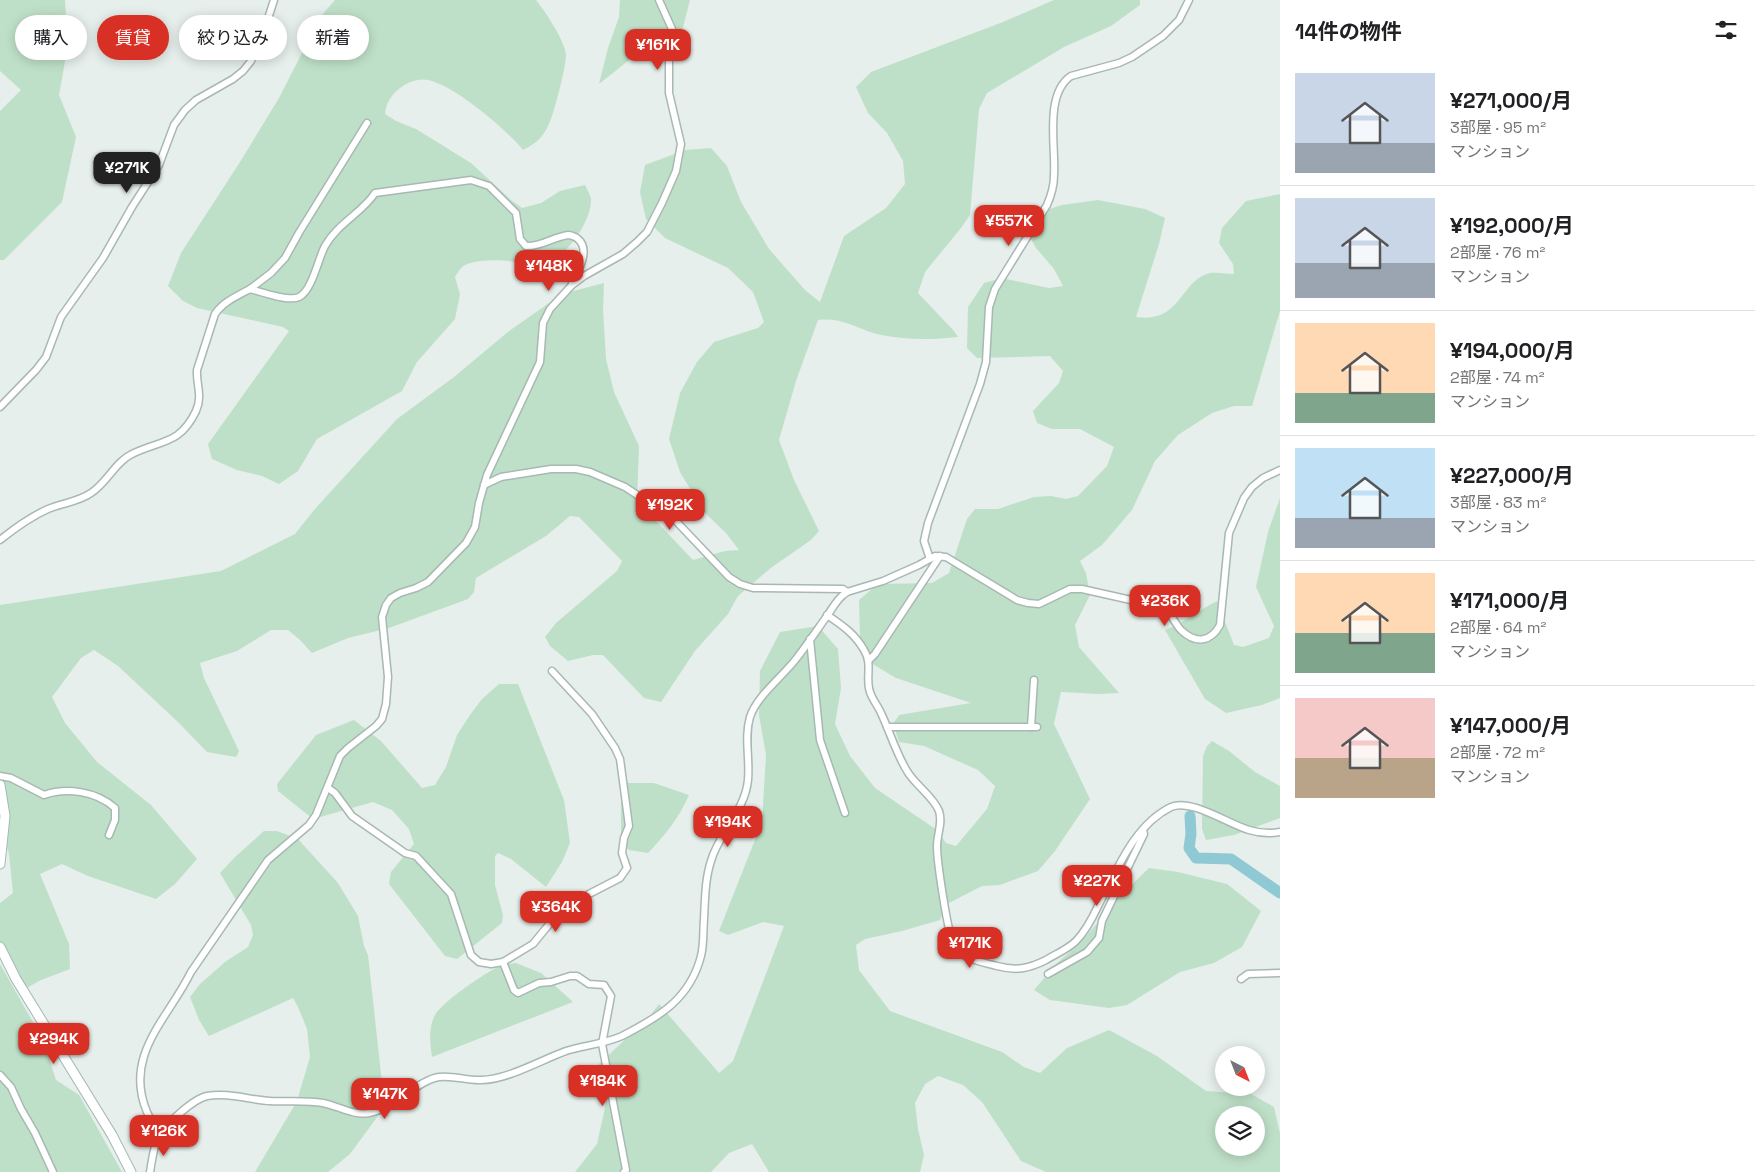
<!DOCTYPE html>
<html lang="ja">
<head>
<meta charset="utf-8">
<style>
  body { margin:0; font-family:"Space Grotesk","Noto Sans JP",sans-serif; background:#f6f6f6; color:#202124; height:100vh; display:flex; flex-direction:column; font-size:19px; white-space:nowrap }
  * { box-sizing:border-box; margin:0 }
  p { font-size:16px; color:#757577 }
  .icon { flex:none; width:28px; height:28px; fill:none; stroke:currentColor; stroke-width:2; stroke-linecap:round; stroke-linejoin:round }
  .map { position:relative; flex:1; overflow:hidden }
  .details { display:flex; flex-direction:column; background:#fff; width:475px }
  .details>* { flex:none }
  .guide { position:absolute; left:15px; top:15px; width:475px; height:45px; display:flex; gap:10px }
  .needle { width:32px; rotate:138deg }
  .buttons { position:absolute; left:1215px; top:1046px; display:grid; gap:10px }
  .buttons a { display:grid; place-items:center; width:50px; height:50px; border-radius:50%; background:#fff; box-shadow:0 2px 12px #0003; font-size:25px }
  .price { position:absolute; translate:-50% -42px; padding:0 11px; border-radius:10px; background:#d93025; color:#fff; font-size:16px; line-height:32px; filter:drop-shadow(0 1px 2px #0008) }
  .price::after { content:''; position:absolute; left:50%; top:30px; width:15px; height:11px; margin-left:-8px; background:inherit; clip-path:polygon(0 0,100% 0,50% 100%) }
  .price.current { background:#222; color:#fff }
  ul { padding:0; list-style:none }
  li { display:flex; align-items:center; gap:15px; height:125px; padding:0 15px }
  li+li { border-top:1px solid #e0e0e0 }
  li span { display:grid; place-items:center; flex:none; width:140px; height:100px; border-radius:0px; color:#555 }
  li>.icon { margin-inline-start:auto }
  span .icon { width:60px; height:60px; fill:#fffc; stroke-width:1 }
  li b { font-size:21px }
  h2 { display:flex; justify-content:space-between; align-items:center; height:60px; padding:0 15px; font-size:21px }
  .tag { padding:0 18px; border-radius:22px; background:#fff; box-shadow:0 2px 12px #0003; font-size:18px; line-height:45px }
  .tag.current { background:#d93025; color:#fff }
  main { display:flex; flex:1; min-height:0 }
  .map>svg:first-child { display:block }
  .green { fill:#bfe0c8; fill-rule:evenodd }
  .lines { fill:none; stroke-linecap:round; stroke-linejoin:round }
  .river { stroke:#8ec9d4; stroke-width:11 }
  .street-casing { stroke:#a8b8b2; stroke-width:9 }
  .secondary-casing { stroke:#a4bbb3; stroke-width:11 }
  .street { stroke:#fff; stroke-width:6 }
  .secondary { stroke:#fff; stroke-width:9 }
</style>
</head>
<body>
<main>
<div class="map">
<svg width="1280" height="1172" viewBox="0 0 1280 1172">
  <rect width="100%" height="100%" fill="#e6efeb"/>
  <g class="green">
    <path d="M0 0H65L68 45 59 95 76 137 62 202 4 260H0V111L21 90 0 71Z"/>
    <path d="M335 0H536C545 11 565 41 566 55 566 67 553 120 546 130 540 140 533 145 523 150 507 130 454 85 428 80 418 78 408 82 400 88 391 95 386 103 385 114L396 121 416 129 471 163 511 200 522 208 541 203 560 191 585 185C587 189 590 194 591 199 592 222 563 261 541 268 532 270 526 265 519 263 506 259 472 259 462 267 459 270 457 274 455 277L460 294 455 319 417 362 402 391 317 439 298 471 279 484 262 476 237 470 212 459 208 444 289 331 283 327 197 308 183 301 168 286 181 253 240 162 279 98 321 16Z"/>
    <path d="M620 0H690L682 31 643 49 599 84 608 48 619 17Z"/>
    <path d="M1054 0H1140V5L1111 26 1064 47 987 93 979 109 970 215 961 228 925 272 918 293 954 331 958 337C932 340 906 340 881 335 857 330 845 317 818 320L796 381 779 440 794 480 819 531 811 540 772 567 738 596 728 614 695 651 661 702 644 698 603 655H593L568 661 550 646 545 637 556 623 617 571 622 561 579 517 570 516 546 536 476 578 474 592 468 599 389 628 348 638 312 653 300 640 288 630H271L237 651 200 663 204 678 239 751 236 757 207 752 179 723 118 666 94 650 81 658 52 697 65 723 97 762 151 805 197 859 175 884 156 899 88 876 62 864 40 874 69 944 70 969 41 980 18 993 13 978 0 949V903L13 893 9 854 0 824V605L221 571 295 534 314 510 397 419 454 377 509 331 562 294 604 283 603 309 606 359 614 392 639 446 637 501 693 560 725 551 739 550 726 533 704 512 680 472 669 439 680 393 697 362 714 342 758 328 764 322 753 292 728 268 665 238 646 219 640 192 645 165 685 150 711 148 727 166 741 202 769 249 805 290 820 302 844 236 886 208 905 184 903 161 887 133 868 113 856 87 871 72 1003 22Z"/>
    <path d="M1280 194V311L1252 406H1234L1212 413 1178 435 1155 461 1132 510 1102 545 1080 561 1086 573 1090 595 1075 625 1079 647 1119 693 1099 694 1061 692 1054 724 1090 799 1055 851 1038 871 1000 885 982 886 947 904 940 920 902 931 865 939 856 945 859 970 890 1011 1002 1052 1024 1067 1040 1073 1067 1048 1109 1030 1157 1056 1206 1091 1251 1094 1274 1107 1280 1133V1172H1046L1021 1161 982 1102 963 1085 938 1076 925 1084 915 1103 918 1129 924 1155 920 1172H769L752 1144 729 1153 711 1172H575L597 1144 606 1103 599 1064 649 1017 659 1004 719 1073 733 1061 784 926 763 922 728 935 719 931 762 822 766 755 759 715 760 671 780 632 818 626 838 649 841 688 835 724 850 756 875 788 937 830 946 843 956 846 987 809 995 786 978 770 924 746 899 742 893 724 899 715 971 703 896 678 869 662 860 638 859 600 878 584 932 583 949 573 967 519 975 509H998L1034 497 1051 496 1066 499 1078 496 1107 466 1114 447 1080 429H1052L1037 423 1033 411 1059 383 1063 371 1050 356 977 358 967 348 968 307 984 283 1002 278 1049 288 1063 286 1054 269 1036 248 1023 225 1040 212 1062 205 1098 200 1145 209 1165 218 1159 244 1136 317C1181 324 1180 280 1210 273 1218 272 1227 274 1234 274L1233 264 1219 243 1222 228 1246 201ZM1224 1115H1256V1148H1224Z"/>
    <path d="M1280 498V698L1262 705 1226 713 1205 699 1165 630C1184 623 1199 610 1217 601L1234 645 1243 647 1269 638 1274 626 1256 587 1268 532Z"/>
    <path d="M499 684H518L564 800 570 843 562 862 546 887 511 859 498 853 495 856V885L503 915 502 923 457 959 445 956 389 884 391 872 414 844 409 829 392 810 373 802 313 819 278 791 277 784 316 735 354 720 381 741 422 788 435 785 446 767 457 735 470 715 482 699Z"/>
    <path d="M1212 741 1229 751 1255 772 1280 786V818L1234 835 1206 840 1202 829 1203 756 1207 746Z"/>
    <path d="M621 783H654L689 795C679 818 665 835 648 853L629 850 621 843Z"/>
    <path d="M264 831H277L298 839 338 883 358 916 364 946 368 955 383 1092 378 1116 350 1154 328 1172H255L297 1101 310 1057 307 1029 298 1007 293 998 209 1036 199 1020 190 997 200 984 225 962 248 947 253 935 251 925 220 873 235 857Z"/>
    <path d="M1149 868 1178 872 1227 884 1261 911 1242 947 1214 963 1180 972 1127 1005 1109 1008 1050 1000 1034 990 1056 964 1083 940 1117 899Z"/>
    <path d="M516 963 541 973 573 1002 432 1057C430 1042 428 1029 435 1015 442 1002 486 972 500 966 505 964 511 964 516 963Z"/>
    <path d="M0 964 43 1040 56 1080 79 1095 122 1172H0Z"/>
  </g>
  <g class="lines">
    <path class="river" d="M1190 816 1191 834 1189 848 1196 858 1231 859 1280 893"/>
    <g class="street-casing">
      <g id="street">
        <path d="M250 289 271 273 285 258 300 231 367 123"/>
        <path d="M0 407 36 370 46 357 61 317 103 258 132 207 159 165 174 125 185 110 196 100 233 79 243 71 251 61 262 37 274 0"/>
        <path d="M484 485 501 477 551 469H576L590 472 625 487 674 519 729 577 740 584 753 588 843 589 847 592"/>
        <path d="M0 540C15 528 30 517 48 509 62 503 78 502 91 493 107 483 115 462 132 454 160 440 180 445 196 411 203 395 196 385 197 370L215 314C223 302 237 296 250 289 262 292 289 302 299 297 312 291 318 259 325 246 337 224 363 212 375 193L471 180 489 186 516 213 520 239 526 246C541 247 553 237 568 235 571 235 576 237 578 239 591 250 578 271 572 283"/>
        <path d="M930 559 924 541 928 523 980 384 986 362 989 307 995 289 1047 205C1051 196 1054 186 1054 175 1056 147 1044 94 1071 76L1119 63 1132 57 1163 36 1179 20 1189 0"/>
        <path d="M827 615C842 625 855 634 864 650 873 664 865 678 870 692 872 699 878 706 881 713 890 732 896 753 907 771 915 785 933 796 939 811 943 823 937 834 937 846 937 861 948 938 955 947 964 960 983 962 997 966 1016 971 1028 969 1046 960 1056 954 1068 949 1076 941 1086 931 1093 917 1099 904 1117 870 1134 825 1171 807 1191 798 1228 824 1249 830 1259 833 1270 834 1280 832"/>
        <path d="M810 639 820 740 845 813"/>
        <path d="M869 660 875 654 940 556"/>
        <path d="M887 727H1037"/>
        <path d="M1031 727 1034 680"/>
        <path d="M0 776 11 778 44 795C66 787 96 791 115 808V820L109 835"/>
        <path d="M328 788 335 793 352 816 405 853 416 856 451 894 471 955 479 962 491 964 503 962 533 944 551 922 575 908 589 894 620 878 627 868 622 853 624 838 629 826 620 759 615 748 592 714 552 671"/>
        <path d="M503 962 514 990 518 993 539 983 551 982 570 976H577L589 984 604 985 611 996 602 1044 626 1170 624 1172"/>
        <path d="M1048 974 1087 952 1099 938 1102 921 1144 834 1143 830"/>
        <path d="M1241 979 1248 974 1280 973"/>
        <path d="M0 1075 11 1087 21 1109 35 1133 53 1172"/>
        <path d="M159 1137C154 1129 151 1120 147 1112 123 1055 168 1019 191 972L268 860 309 825 316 815 340 756 348 748 376 726 382 719 386 704 388 677 382 617 386 605 391 598 400 593 416 588 428 582 466 543 475 527 479 503 487 475 540 362 543 323 550 309 572 285 584 276 623 254 637 242 647 232 662 203 676 171 681 144 669 93V60L673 40 672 29 659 0"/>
        <path d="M150 1172C152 1161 153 1147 159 1136 166 1124 193 1099 207 1096 228 1092 250 1100 270 1101 288 1102 306 1100 323 1103 338 1106 354 1116 369 1113 394 1109 418 1080 439 1077 453 1075 468 1081 481 1080 507 1080 541 1060 566 1051 585 1045 604 1044 622 1036 659 1017 690 999 701 956 704 944 703 931 704 919 705 900 705 879 711 861 719 832 745 811 748 780 750 759 744 737 750 717 757 696 782 677 796 659 807 645 817 630 827 616 832 609 836 601 843 595L847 592 883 581 919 565 935 556 946 557 1017 600 1028 603 1039 604 1070 589H1082L1153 605C1160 608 1165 611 1170 615 1175 620 1177 627 1182 631 1196 644 1211 642 1220 625L1229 533 1244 498 1252 487 1263 478 1280 470"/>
      </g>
    </g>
    <g class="secondary-casing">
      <g id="secondary">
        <path d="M0 785 5 816 0 864"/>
        <path d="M0 947 16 979 112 1135 131 1172"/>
      </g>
    </g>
    <use href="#street" class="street"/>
    <use href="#secondary" class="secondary"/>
  </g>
</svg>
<div class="buttons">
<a><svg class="needle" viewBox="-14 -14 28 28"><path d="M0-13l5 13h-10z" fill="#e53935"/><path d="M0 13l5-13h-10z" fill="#757577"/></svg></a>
<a><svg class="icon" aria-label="layers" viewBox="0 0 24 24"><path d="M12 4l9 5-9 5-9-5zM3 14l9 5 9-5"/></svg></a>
</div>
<b class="price" style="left:658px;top:71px">¥161K</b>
<b class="price current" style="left:127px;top:194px">¥271K</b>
<b class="price" style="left:1009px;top:247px">¥557K</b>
<b class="price" style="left:549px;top:292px">¥148K</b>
<b class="price" style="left:670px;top:531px">¥192K</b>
<b class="price" style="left:1165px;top:627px">¥236K</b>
<b class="price" style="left:728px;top:848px">¥194K</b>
<b class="price" style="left:1097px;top:907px">¥227K</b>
<b class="price" style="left:556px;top:933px">¥364K</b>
<b class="price" style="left:970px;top:969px">¥171K</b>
<b class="price" style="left:54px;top:1065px">¥294K</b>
<b class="price" style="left:603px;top:1107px">¥184K</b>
<b class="price" style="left:385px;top:1120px">¥147K</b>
<b class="price" style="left:164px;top:1157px">¥126K</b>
<div class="guide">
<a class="tag">購入</a>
<a class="tag current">賃貸</a>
<a class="tag">絞り込み</a>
<a class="tag">新着</a>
</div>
</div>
<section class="details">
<h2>14件の物件<svg class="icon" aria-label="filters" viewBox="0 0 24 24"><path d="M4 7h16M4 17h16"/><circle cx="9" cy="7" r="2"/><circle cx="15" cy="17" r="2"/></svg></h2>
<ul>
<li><span style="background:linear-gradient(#c9d6e8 70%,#9aa5b1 0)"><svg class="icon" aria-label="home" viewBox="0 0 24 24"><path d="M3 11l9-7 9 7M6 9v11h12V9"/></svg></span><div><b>¥271,000/月</b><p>3部屋 · 95 m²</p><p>マンション</p></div></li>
<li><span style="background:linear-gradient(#c9d6e8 65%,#9aa5b1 0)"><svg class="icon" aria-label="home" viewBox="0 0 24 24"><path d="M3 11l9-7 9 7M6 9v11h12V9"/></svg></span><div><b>¥192,000/月</b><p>2部屋 · 76 m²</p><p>マンション</p></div></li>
<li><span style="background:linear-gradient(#ffd9b3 70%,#7fa58c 0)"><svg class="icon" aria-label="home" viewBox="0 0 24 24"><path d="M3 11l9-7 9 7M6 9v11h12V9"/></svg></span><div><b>¥194,000/月</b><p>2部屋 · 74 m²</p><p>マンション</p></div></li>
<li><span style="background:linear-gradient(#bfe0f5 70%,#9aa5b1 0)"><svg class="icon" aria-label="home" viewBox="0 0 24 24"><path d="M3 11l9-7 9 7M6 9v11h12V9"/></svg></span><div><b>¥227,000/月</b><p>3部屋 · 83 m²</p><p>マンション</p></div></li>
<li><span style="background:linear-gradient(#ffd9b3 60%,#7fa58c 0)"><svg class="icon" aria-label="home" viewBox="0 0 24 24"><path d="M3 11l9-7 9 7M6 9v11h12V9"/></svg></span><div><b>¥171,000/月</b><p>2部屋 · 64 m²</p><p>マンション</p></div></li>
<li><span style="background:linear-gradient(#f6c9c9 60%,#b9a48a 0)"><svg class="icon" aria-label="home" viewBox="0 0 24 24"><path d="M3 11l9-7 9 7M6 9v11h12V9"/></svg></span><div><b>¥147,000/月</b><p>2部屋 · 72 m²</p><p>マンション</p></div></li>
</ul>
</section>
</main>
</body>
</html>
